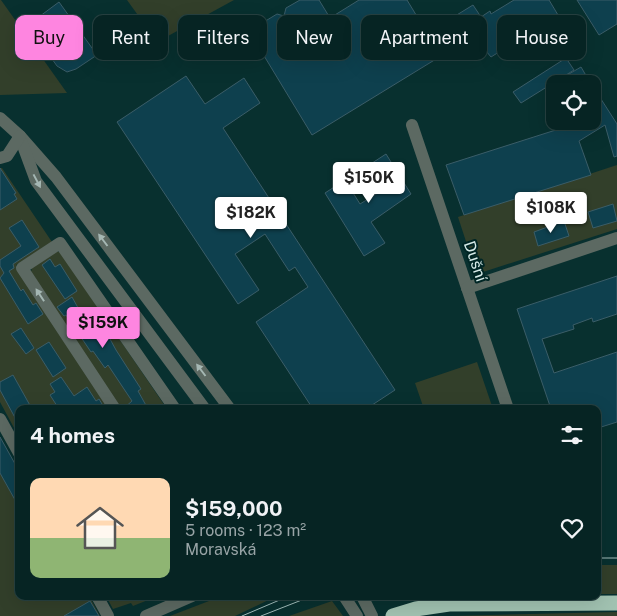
<!DOCTYPE html>
<html lang="en">
<head>
<meta charset="utf-8">
<style>
  body { margin:0; font-family:"Public Sans",sans-serif; background:#0f2c2b; color:#f1f3f6; height:100vh; display:flex; flex-direction:column; font-size:19px; white-space:nowrap }
  * { box-sizing:border-box; margin:0 }
  p { font-size:16px; color:#98a4a6 }
  .icon { flex:none; width:28px; height:28px; fill:none; stroke:currentColor; stroke-width:2; stroke-linecap:round; stroke-linejoin:round }
  .map { position:relative; flex:1; overflow:hidden }
  .sheet { position:absolute; left:15px; top:405px; width:586px; height:195px; display:flex; flex-direction:column; background:#062423; border-radius:10px; box-shadow:0 5px 20px #0002,0 0 0 1px #274141 }
  .sheet>* { flex:none }
  .hud { position:absolute; left:15px; top:15px; width:588px; height:45px; display:flex; gap:10px }
  .fabs { position:absolute; left:546px; top:75px; display:grid; gap:10px }
  .fabs a { display:grid; place-items:center; width:55px; height:55px; border-radius:10px; background:#062423; box-shadow:0 5px 20px #0002,0 0 0 1px #274141; font-size:25px }
  .price { position:absolute; translate:-50% -42px; padding:0 11px; border-radius:5px; background:#fff; color:#222; font-size:16px; line-height:32px; filter:drop-shadow(0 1px 2px #0008) }
  .price::after { content:''; position:absolute; left:50%; top:30px; width:15px; height:11px; margin-left:-8px; background:inherit; clip-path:polygon(0 0,100% 0,50% 100%) }
  .price.active { background:#fe85e0; color:#111 }
  ul { padding:0; list-style:none }
  li { display:flex; align-items:center; gap:15px; height:125px; padding:0 15px }
  li+li { border-top:1px solid #274141 }
  li span { display:grid; place-items:center; flex:none; width:140px; height:100px; border-radius:10px; color:#555 }
  li>.icon { margin-inline-start:auto }
  span .icon { width:60px; height:60px; fill:#fffc; stroke-width:1 }
  li b { font-size:21px }
  h2 { display:flex; justify-content:space-between; align-items:center; height:60px; padding:0 15px; font-size:21px }
  .tag { padding:0 18px; border-radius:10px; background:#062423; box-shadow:0 5px 20px #0002,0 0 0 1px #274141; font-size:18px; line-height:45px }
  .tag.active { background:#fe85e0; color:#111 }
  .map>svg:first-child { display:block }
  .green { fill:#323f2a }
  .building { fill:#0e404e; stroke:#3b5d68 }
  .lines { fill:none; stroke-linecap:round; stroke-linejoin:round }
  .street { stroke:#5c6962; stroke-width:12 }
  .highway { stroke:#a1c2b1; stroke-width:15 }
  .tram { stroke:#a3bdbb; stroke-width:1 }
  .oneway { fill:#a5b7b3 }
  .labels { text-anchor:middle; stroke-width:4; stroke-linejoin:round; paint-order:stroke }
  .street-label { font-size:16px; fill:#d6ebe9; stroke:#002625 }
</style>
</head>
<body>
<div class="map">
<svg width="617" height="616" viewBox="0 0 617 616">
  <rect width="100%" height="100%" fill="#08302f"/>
  <g class="green">
    <path d="M0 0H1L67 93 0 95Z"/>
    <path d="M127 0H234L168 36H153Z"/>
    <path d="M617 165V229L480 273 476 272 458 217Z"/>
    <path d="M0 168H2L52 242 16 265 110 409H19V437L0 402Z"/>
    <path d="M55 251 60 252 167 409H119L31 272 32 268Z"/>
    <path d="M477 362 493 409H424L415 383Z"/>
    <path d="M0 437 19 471V596H89L100 616H0Z"/>
    <rect x="598" y="565" width="19" height="29"/>
    <path d="M106 596H158L133 606 131 603 113 609Z"/>
    <path d="M222 596H277L235 616H170Z"/>
    <path d="M332 601 343 616H289Z"/>
    <path d="M617 612V616H450Z"/>
  </g>
  <g class="building">
    <path d="M300 0H319L330 18 359 0H407L441 56 312 135 249 31 277 14 284 16 286 8Z"/>
    <path d="M514 0H549L558 15 491 57 486 51 472 60 447 21 473 5 481 17 490 11 491 14Z"/>
    <path d="M577 0H617V24L599 35Z"/>
    <path d="M59 2 97 55 76 69 67 72 57 66 28 25Z"/>
    <path d="M566 58 574 70 521 103 513 92Z"/>
    <path d="M581 67 591 84H575L569 74Z"/>
    <path d="M186 76 205 104 244 78 260 103 223 128 395 390 366 409H313L256 322 308 287 295 267 289 271 265 234 235 254 259 290 238 304 117 122Z"/>
    <path d="M592 85 617 124V156L614 157 605 125 579 141 591 175 464 215 446 165 584 121H592Z"/>
    <path d="M386 154 411 194 371 222 385 243 364 256 325 193 345 180 360 204 381 191 366 167Z"/>
    <path d="M0 168 16 193 14 194 17 199 0 210Z"/>
    <path d="M613 204 617 221 593 228 588 212Z"/>
    <path d="M22 220 39 247 13 264 14 268 9 271 21 291 23 289 33 305 36 303 43 314 28 324 0 278 4 273 0 266V260L21 246 9 228Z"/>
    <path d="M564 221 569 236 538 246 534 232Z"/>
    <path d="M50 259 55 267 60 264 77 291 65 299 42 265Z"/>
    <path d="M617 276V314L593 322 592 318 573 325 574 329 542 339 554 373 617 352V422L598 428V409H551L517 309Z"/>
    <path d="M72 297 82 315 93 308 116 350 141 389 138 391 148 409H123L132 401 108 365 105 368 93 351 91 352 66 315 64 316 57 307Z"/>
    <path d="M21 328 34 348 26 354 11 334Z"/>
    <path d="M49 342 66 368 53 377 36 350Z"/>
    <path d="M13 375 32 409H19V425L0 390V382Z"/>
    <path d="M61 377 74 396 87 387 96 401 99 399 105 409H59L50 395 55 392 50 384Z"/>
    <path d="M0 437 19 471V507L0 473Z"/>
    <path d="M90 601 99 616H64Z"/>
  </g>
  <g class="lines">
    <g class="street">
      <path d="M0 118 20 136 56 177 230 409"/>
      <path d="M412 125 508 409"/>
      <path d="M22 143 36 181 205 409"/>
      <path d="M0 158 7 156 20 136"/>
      <path d="M467 288 617 238"/>
      <path d="M115 409 22 268 60 243 175 409"/>
      <path d="M0 419 19 453"/>
      <path d="M97 596 108 616"/>
      <path d="M344 596 357 616"/>
      <path d="M362 596 372 616"/>
      <path d="M431 596 449 604"/>
      <path d="M146 616 192 596"/>
    </g>
    <path class="highway" d="M393 616 416 609 449 604 617 603"/>
    <g class="tram">
      <path d="M598 558H617"/>
      <path d="M242 616 289 596"/>
      <path d="M261 616 312 596"/>
    </g>
  </g>
  <defs><path id="oneway-solid" d="M-6-.8H1V-3.2L6.5 0L1 3.2V.8H-6Z" transform="scale(1.25)"/></defs>
  <g class="oneway">
    <use href="#oneway-solid" transform="translate(37 181) rotate(62)"/>
    <use href="#oneway-solid" transform="translate(103 240) rotate(-127)"/>
    <use href="#oneway-solid" transform="translate(40 295) rotate(-123)"/>
    <use href="#oneway-solid" transform="translate(201 370) rotate(-127)"/>
  </g>
  <g class="labels">
    <g class="street-label">
      <text transform="translate(476 261) rotate(71)" y="6">Dušní</text>
    </g>
  </g>
</svg>
<div class="fabs">
<a><svg class="icon" aria-label="locate" viewBox="0 0 24 24"><circle cx="12" cy="12" r="6"/><path d="M12 2v4M12 18v4M2 12h4M18 12h4"/></svg></a>
</div>
<b class="price" style="left:369px;top:204px">$150K</b>
<b class="price" style="left:551px;top:234px">$108K</b>
<b class="price" style="left:251px;top:239px">$182K</b>
<b class="price active" style="left:103px;top:349px">$159K</b>
<div class="hud">
<a class="tag active">Buy</a>
<a class="tag">Rent</a>
<a class="tag">Filters</a>
<a class="tag">New</a>
<a class="tag">Apartment</a>
<a class="tag">House</a>
</div>
<section class="sheet">
<h2>4 homes<svg class="icon" aria-label="filters" viewBox="0 0 24 24"><path d="M4 7h16M4 17h16"/><circle cx="9" cy="7" r="2"/><circle cx="15" cy="17" r="2"/></svg></h2>
<ul>
<li><span style="background:linear-gradient(#ffd9b3 60%,#8fb573 0)"><svg class="icon" aria-label="home" viewBox="0 0 24 24"><path d="M3 11l9-7 9 7M6 9v11h12V9"/></svg></span><div><b>$159,000</b><p>5 rooms · 123 m²</p><p>Moravská</p></div><svg class="icon" aria-label="heart" viewBox="0 0 24 24"><path d="M12 20l-8-8c-3-5 5-10 8-4 3-6 11-1 8 4z"/></svg></li>
</ul>
</section>
</div>
</body>
</html>
